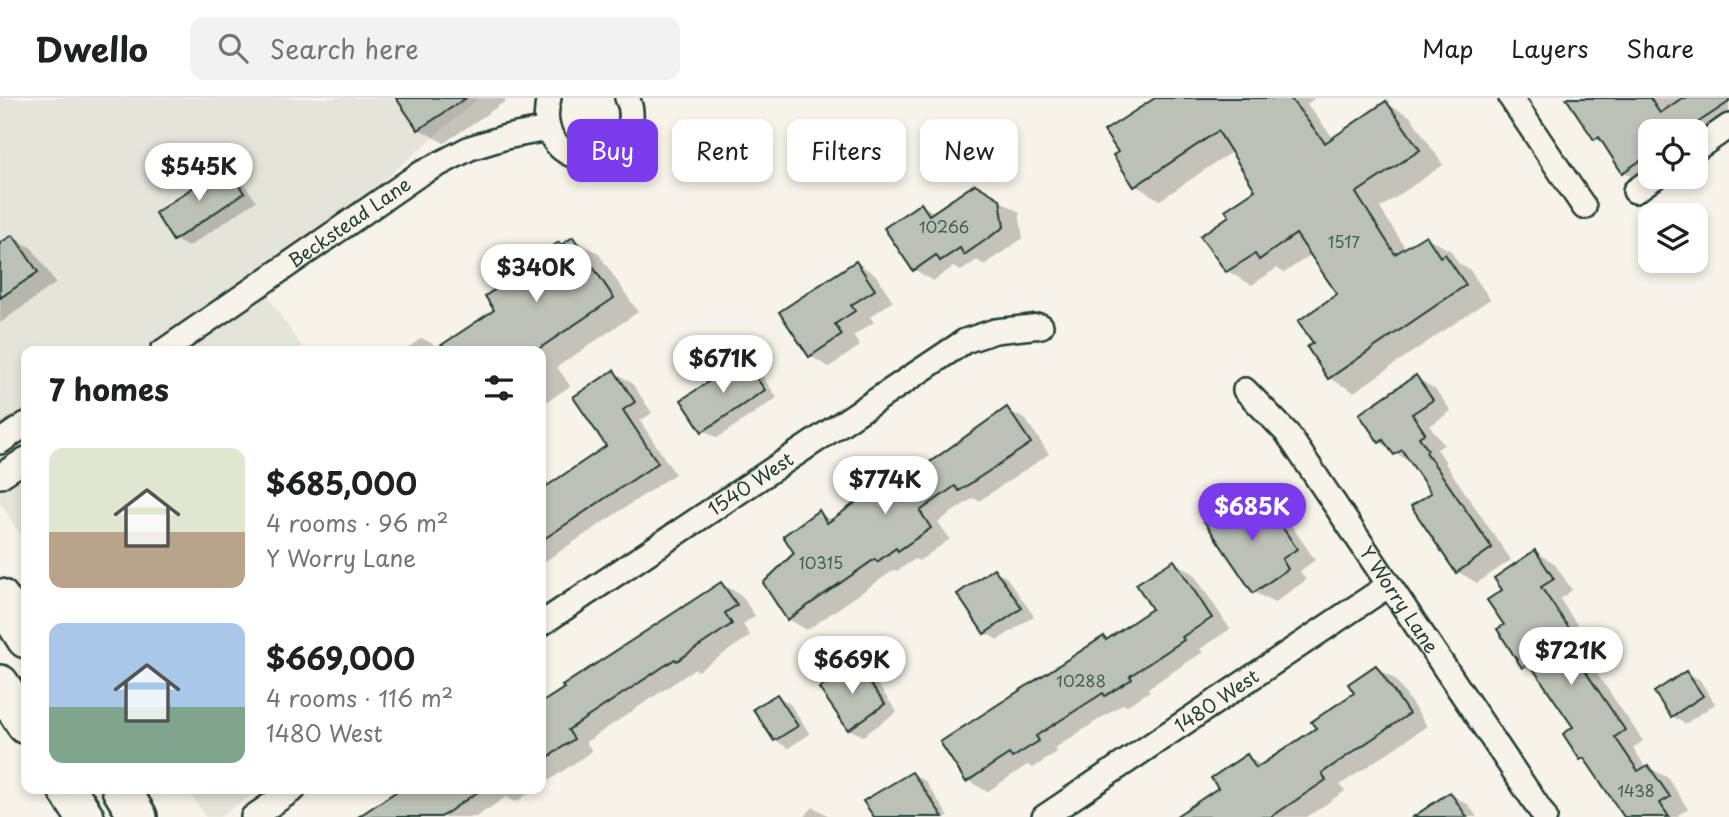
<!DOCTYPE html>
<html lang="en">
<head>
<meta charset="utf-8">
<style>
  body { margin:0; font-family:"Playpen Sans",sans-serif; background:#f2f2f2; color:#202124; height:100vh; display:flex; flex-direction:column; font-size:26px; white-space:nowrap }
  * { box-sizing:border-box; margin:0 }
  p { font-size:23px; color:#757577 }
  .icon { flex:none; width:38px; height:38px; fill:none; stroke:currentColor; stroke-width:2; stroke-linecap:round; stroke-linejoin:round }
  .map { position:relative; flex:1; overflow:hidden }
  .details { position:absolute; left:21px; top:248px; width:525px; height:448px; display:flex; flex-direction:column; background:#fff; border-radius:14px; box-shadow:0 4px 10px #0003 }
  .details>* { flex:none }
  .banner { position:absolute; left:567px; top:21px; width:665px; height:63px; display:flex; gap:14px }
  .fabs { position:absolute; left:1638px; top:21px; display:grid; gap:14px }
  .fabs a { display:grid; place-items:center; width:70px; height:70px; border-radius:14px; background:#fff; box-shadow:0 4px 10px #0003; font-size:35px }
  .price { position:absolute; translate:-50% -60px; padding:0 16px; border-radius:24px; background:#fff; color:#222; font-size:23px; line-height:46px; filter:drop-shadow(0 2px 4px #0008) }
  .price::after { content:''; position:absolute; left:50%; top:42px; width:21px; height:16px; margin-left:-10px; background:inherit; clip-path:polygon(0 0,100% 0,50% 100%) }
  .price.active { background:#7c3aed; color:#fff }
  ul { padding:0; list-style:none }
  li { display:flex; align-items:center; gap:21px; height:175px; padding:0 28px }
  li span { display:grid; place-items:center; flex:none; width:196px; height:140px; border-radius:14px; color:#555 }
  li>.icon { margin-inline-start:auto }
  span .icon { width:84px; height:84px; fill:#fffc; stroke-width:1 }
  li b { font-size:30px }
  h2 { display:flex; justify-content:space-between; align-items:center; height:84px; padding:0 28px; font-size:30px }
  .pill { padding:0 24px; border-radius:14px; background:#fff; box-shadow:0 4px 10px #0003; font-size:24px; line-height:63px }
  .pill.active { background:#7c3aed; color:#fff }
  header { display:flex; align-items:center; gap:42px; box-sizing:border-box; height:98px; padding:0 35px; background:#fff; border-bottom:2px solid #e0e0e0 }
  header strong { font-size:33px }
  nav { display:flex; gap:38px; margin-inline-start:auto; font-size:24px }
  .search { width:490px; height:63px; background:#f2f2f2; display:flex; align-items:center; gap:18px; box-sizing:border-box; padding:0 24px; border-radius:14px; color:#757577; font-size:26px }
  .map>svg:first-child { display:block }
  .built { fill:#e5e4d9 }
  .shadow { fill:#0003 }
  .building { fill:#bbc1b6; stroke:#1f3d34; stroke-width:2 }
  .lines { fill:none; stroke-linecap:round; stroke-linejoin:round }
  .street-casing { stroke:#1f3d34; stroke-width:28 }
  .primary-casing { stroke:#1f3d34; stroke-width:42 }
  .street { stroke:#f7f3e8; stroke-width:23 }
  .primary { stroke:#f7f3e8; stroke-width:37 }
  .labels { text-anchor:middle; stroke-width:5; stroke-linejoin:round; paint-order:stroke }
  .number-label { font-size:16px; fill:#465e54 }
  .street-label { font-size:19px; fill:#1f3d34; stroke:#f7f3e8 }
</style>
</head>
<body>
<header>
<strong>Dwello</strong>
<div class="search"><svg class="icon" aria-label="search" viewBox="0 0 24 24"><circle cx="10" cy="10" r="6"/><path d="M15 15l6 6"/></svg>Search here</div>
<nav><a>Map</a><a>Layers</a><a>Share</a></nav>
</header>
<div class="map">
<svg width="1729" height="719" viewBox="0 0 1729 719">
  <rect width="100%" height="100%" fill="#f7f3e8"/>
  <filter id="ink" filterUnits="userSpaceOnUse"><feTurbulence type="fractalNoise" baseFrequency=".0143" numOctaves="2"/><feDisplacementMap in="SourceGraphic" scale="14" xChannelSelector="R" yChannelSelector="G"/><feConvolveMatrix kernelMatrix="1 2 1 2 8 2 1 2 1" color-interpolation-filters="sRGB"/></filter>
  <g filter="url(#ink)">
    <g class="built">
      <path d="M0 0H479L261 188 305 254H26V445L0 405Z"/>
      <path d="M187 691H260L220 719H206Z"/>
    </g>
    <g class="shadow">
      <path d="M399 0H504L506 3 444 45 419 31Z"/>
      <path d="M1158 0H1315L1307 6 1334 41 1386 5 1411 19 1443 67 1380 110 1406 151 1426 139 1451 153 1458 165 1470 172 1490 201 1354 294 1329 280 1315 245 1339 197 1312 156 1284 175 1277 170 1252 187 1227 173 1231 118 1257 93 1233 53 1160 102 1136 88 1121 54Z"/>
      <path d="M1568 0H1729V29L1696 52V33H1650V79L1645 86 1623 74 1606 47 1596 41Z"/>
      <path d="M225 70 238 77 256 103 188 149 175 142Z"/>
      <path d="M975 88 1019 114 1023 140 984 167 977 162 961 173 953 169 933 183 914 171 921 107 935 115Z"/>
      <path d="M13 139 32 150 56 185 0 225V147Z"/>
      <path d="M573 141 598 155 638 214 557 269 570 288 541 308V254H402L422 240 440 250 496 212 559 146 563 148Z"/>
      <path d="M856 165 875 176 893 203 870 219 874 224 853 238 860 248 829 269 810 258Z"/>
      <path d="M744 263 757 270 777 300 717 340 704 332Z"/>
      <path d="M614 274 632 285 652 315 640 323 675 376 541 466V379L551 387 608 349Z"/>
      <path d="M1416 280 1435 291 1451 313 1430 328 1444 347 1437 351 1446 364 1445 365 1511 462 1477 485 1457 473 1433 396 1414 367 1380 344Z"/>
      <path d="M1007 311 1026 322 1049 356 979 403 973 400 938 424 950 441 919 463 915 461 897 473 894 472 807 532 788 521 796 456 819 415 833 423 915 365 923 370Z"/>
      <path d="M1240 400 1259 412 1263 418 1270 413 1289 424 1315 462 1300 473 1306 482 1274 505 1254 494Z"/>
      <path d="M1535 454 1554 465 1572 492 1560 501 1591 548 1582 554 1643 643 1633 650 1646 670 1648 669 1668 680 1688 711 1678 717 1680 719H1626L1590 666 1582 661 1575 630 1541 578 1523 568 1506 527 1505 493Z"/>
      <path d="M1174 464 1193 475 1230 531 1200 551 1203 554 1148 590 1150 593 1126 608 1123 606 1055 650 1057 654 1033 670 1027 667 987 694 968 682 1104 540 1108 542 1155 512Z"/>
      <path d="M994 472 1007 480 1034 518 998 542 985 535Z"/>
      <path d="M722 486 741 497 755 518 743 526 750 538 698 573 695 571 586 644 592 653 541 688V607Z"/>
      <path d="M856 567 869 574 897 614 863 638 849 631Z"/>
      <path d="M1376 570 1395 581 1427 628 1340 687 1345 693 1307 719H1178L1221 691 1247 659 1263 668 1318 630 1357 595Z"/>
      <path d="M1686 575 1700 582 1715 606 1685 626 1672 618Z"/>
      <path d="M777 598 790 606 810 636 788 650 775 642Z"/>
      <path d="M912 676 925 683 949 719H876Z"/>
      <path d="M403 691H535L516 704 506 699 476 719H387Z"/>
      <path d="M1450 696 1469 707 1477 719H1416Z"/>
      <path d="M813 709 831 719H804Z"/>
    </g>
    <g class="building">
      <path d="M396 0H466L418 32Z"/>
      <path d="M1155 0H1290L1325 45 1386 3 1420 52 1356 95 1395 156 1426 137 1440 159 1445 156 1466 187 1328 281 1307 249 1313 245 1298 223 1337 196 1296 136 1259 162 1255 156 1226 174 1200 138 1229 118 1225 112 1255 92 1218 33 1134 89 1113 57 1118 54 1104 33Z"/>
      <path d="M1566 0H1650L1660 15 1682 0H1729V4L1685 33H1650V56L1622 75 1599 39 1594 42Z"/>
      <path d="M225 68 244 95 173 143 155 115Z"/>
      <path d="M975 86 1000 101 1004 129 964 157 960 150 940 163 936 157 913 173 884 130 921 105 929 117Z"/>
      <path d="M13 137 38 174 0 200V145Z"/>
      <path d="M573 139 614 200 534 254H431L494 212 485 198 497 190 494 186 559 144 561 147Z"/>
      <path d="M856 163 875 192 851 207 855 213 835 226 842 237 809 259 779 214Z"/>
      <path d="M743 261 765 292 702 334 681 302Z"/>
      <path d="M614 272 635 304 623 312 658 365 541 443V392L606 348 573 299Z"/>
      <path d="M1416 277 1433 302 1412 316 1425 335 1419 339 1428 352 1426 354 1492 450 1456 475 1411 408 1431 395 1402 352 1394 357 1383 342 1379 345 1359 316Z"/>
      <path d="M1007 309 1031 345 959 393 955 388 920 413 931 430 898 453 896 450 877 464 875 461 787 522 763 485 794 455 783 438 819 412 827 425 914 363 920 371Z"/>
      <path d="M1240 398 1255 421 1270 411 1297 451 1282 461 1288 471 1253 495 1204 423Z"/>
      <path d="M1535 452 1554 481 1541 489 1573 536 1564 542 1625 632 1615 639 1638 673 1648 667 1670 699 1660 705 1669 719H1624L1584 660 1580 662 1563 636 1573 629 1529 565 1522 570 1497 531 1504 527 1487 502 1502 492 1494 480Z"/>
      <path d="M1174 462 1212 520 1182 539 1184 542 1130 578 1132 581 1105 598 1103 595 1036 638 1039 643 1012 660 1009 656 966 684 940 644 1104 538 1106 542 1152 511 1136 486Z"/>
      <path d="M994 470 1022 510 984 536 957 496Z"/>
      <path d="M721 484 737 507 725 515 732 526 677 563 675 561 568 632 574 641 541 664V605L564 590 562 588Z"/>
      <path d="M855 565 885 606 848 632 819 590Z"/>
      <path d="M1376 567 1409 616 1322 675 1326 682 1271 719H1175L1218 690 1211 680 1247 656 1256 670 1316 630 1311 624 1354 595 1348 586Z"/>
      <path d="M1686 573 1703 598 1671 619 1654 594Z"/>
      <path d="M777 596 798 628 774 643 753 611Z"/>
      <path d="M912 674 943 719H874L863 703Z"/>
      <path d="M400 691H482L441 719H358Z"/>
      <path d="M1450 694 1467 719H1413Z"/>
    </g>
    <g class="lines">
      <g class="street-casing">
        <g id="street">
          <path d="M549 0C531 64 615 82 629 32 632 21 633 11 627 0"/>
          <path d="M1511 0 1584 109"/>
          <path d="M1696 51 1729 28"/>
          <path d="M1635 93 1655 79"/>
          <path id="s1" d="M162 254 418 77 470 50 506 39 547 31"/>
          <path id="s2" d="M1245 292 1287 335 1545 719"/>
          <path d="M0 344 26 326"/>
          <path d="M0 378 26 361"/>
          <path id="s3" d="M541 526 965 243 995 233 1041 228"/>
          <path d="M253 719 294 691"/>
          <path id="s4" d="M1044 719 1389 487"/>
        </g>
      </g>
      <g class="primary-casing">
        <g id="primary">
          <path d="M0 500 26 541"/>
          <path d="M0 586 26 627"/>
          <path d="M67 691 85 719"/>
          <path d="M121 691 138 719"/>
        </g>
      </g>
      <use href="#street" class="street"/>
      <use href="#primary" class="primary"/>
    </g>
  </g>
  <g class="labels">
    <g class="number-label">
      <text x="944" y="135">10266</text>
      <text x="1344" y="150">1517</text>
      <text x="821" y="471">10315</text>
      <text x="1081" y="589">10288</text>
      <text x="1636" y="699">1438</text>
    </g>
    <g class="street-label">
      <text dy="7" stroke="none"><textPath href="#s1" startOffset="228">Beckstead Lane</textPath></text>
      <text dy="7" stroke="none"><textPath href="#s3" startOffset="252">1540 West</textPath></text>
      <text dy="7" stroke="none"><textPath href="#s2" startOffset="261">Y Worry Lane</textPath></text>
      <text dy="7" stroke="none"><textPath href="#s4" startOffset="208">1480 West</textPath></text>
    </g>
  </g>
</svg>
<div class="fabs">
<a><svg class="icon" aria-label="locate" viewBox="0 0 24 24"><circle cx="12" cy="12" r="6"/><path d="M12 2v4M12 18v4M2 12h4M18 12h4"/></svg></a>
<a><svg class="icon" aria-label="layers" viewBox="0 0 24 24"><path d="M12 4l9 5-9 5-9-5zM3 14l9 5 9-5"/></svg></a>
</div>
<b class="price" style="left:199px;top:105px">$545K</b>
<b class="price" style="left:536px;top:206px">$340K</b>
<b class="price" style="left:723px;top:297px">$671K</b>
<b class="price" style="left:885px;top:418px">$774K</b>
<b class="price active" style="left:1252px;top:445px">$685K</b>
<b class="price" style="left:1571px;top:589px">$721K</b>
<b class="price" style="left:852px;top:598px">$669K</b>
<div class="banner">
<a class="pill active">Buy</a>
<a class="pill">Rent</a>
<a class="pill">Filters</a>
<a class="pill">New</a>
</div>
<section class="details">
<h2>7 homes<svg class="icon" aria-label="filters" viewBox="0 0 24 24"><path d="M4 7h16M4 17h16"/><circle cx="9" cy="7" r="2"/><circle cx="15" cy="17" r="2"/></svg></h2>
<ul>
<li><span style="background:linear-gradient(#dfe7d0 60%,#b9a48a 0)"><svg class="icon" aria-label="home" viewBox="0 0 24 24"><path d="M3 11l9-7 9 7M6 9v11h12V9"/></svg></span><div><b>$685,000</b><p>4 rooms · 96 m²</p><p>Y Worry Lane</p></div></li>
<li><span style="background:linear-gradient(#a9c7e8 60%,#7fa58c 0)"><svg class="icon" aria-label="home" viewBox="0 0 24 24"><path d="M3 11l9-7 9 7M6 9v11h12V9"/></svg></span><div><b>$669,000</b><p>4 rooms · 116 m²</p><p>1480 West</p></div></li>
</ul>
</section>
</div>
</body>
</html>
